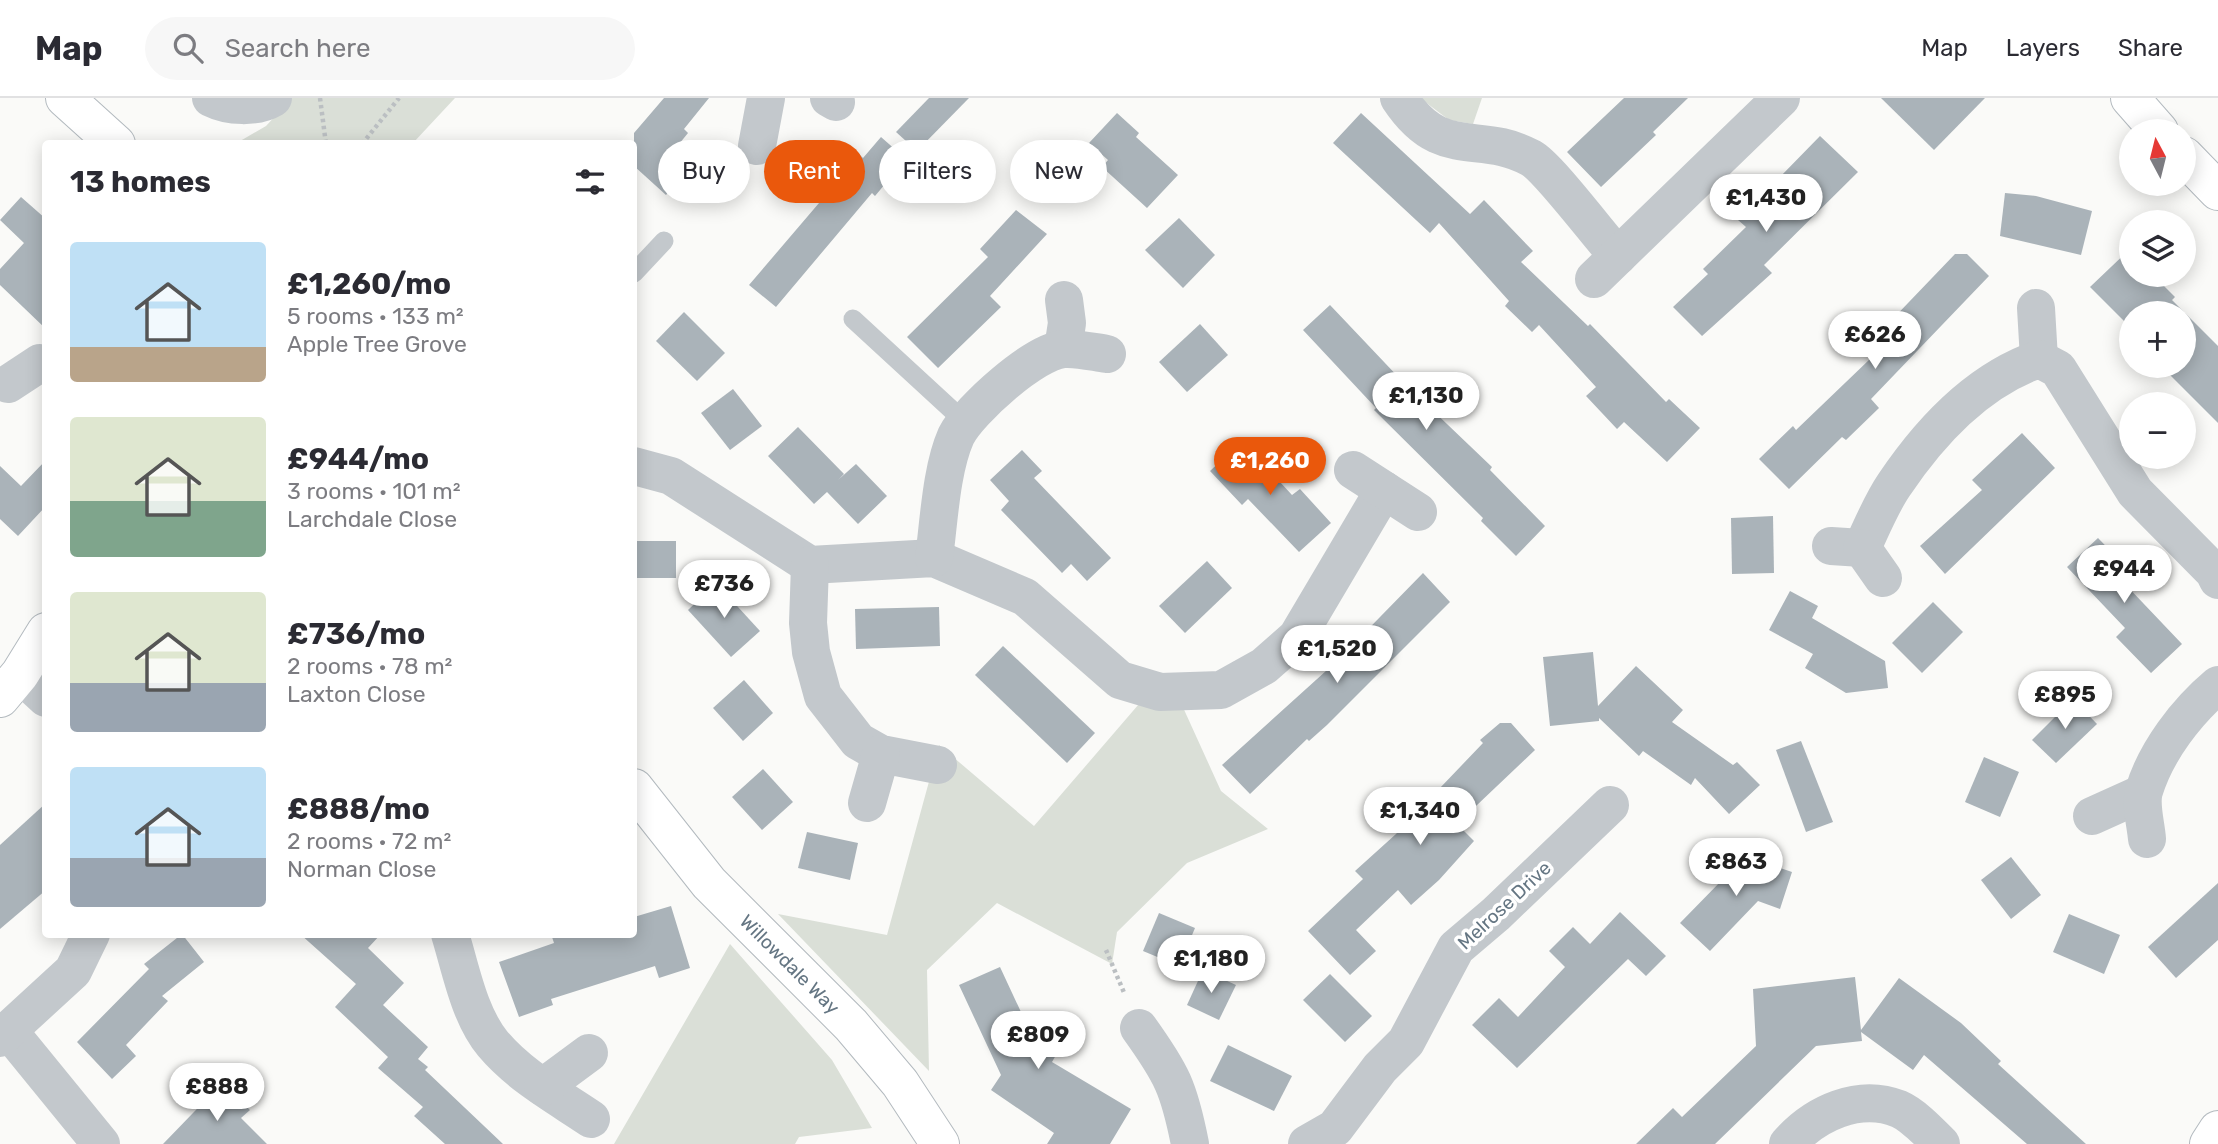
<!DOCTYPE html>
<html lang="en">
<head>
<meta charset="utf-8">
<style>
  body { margin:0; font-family:Rubik,sans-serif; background:#f7f7f7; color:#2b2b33; height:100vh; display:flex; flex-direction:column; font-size:26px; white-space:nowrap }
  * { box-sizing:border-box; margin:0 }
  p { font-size:23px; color:#7c7c81 }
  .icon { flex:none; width:38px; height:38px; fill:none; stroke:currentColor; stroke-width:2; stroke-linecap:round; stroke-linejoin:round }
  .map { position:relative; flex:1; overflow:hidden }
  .details { position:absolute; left:42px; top:42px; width:595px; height:798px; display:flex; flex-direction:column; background:#fff; border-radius:7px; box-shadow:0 4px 18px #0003 }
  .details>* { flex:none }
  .hud { position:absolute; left:658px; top:42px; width:665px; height:63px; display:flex; gap:14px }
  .needle { width:46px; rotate:353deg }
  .tools { position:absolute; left:2119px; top:21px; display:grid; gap:14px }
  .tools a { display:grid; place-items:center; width:77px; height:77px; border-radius:50%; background:#fff; box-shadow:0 4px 18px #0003; font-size:35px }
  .price { position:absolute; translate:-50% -60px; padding:0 16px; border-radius:24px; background:#fff; color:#222; font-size:23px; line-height:46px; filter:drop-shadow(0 2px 4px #0008) }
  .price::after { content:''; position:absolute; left:50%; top:42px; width:21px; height:16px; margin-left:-10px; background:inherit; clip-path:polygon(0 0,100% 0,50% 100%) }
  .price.selected { background:#ea580c; color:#fff }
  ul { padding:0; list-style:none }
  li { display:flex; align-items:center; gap:21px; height:175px; padding:0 28px }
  li span { display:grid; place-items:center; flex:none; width:196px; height:140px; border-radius:7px; color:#555 }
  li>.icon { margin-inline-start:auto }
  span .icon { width:84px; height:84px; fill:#fffc; stroke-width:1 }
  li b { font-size:30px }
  h2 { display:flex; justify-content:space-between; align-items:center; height:84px; padding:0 28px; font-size:30px }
  .tag { padding:0 24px; border-radius:32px; background:#fff; box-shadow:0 4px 18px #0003; font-size:24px; line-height:63px }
  .tag.selected { background:#ea580c; color:#fff }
  header { display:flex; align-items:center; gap:42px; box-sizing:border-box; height:98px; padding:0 35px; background:#fff; border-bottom:2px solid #e1e1e2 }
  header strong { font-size:33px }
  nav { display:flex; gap:38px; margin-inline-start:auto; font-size:24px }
  .search { width:490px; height:63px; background:#f7f7f7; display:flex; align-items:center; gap:18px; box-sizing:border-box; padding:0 24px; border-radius:38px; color:#7c7c81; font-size:26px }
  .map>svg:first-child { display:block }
  .green { fill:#dadfd7 }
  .building { fill:#aab3b9 }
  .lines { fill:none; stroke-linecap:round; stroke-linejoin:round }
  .secondary-casing { stroke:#b3babf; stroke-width:40 }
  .path { stroke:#bbbfc2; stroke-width:4.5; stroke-dasharray:3.5 3.5; stroke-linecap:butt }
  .lane { stroke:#c3c8cc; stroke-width:19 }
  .street { stroke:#c3c8cc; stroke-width:38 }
  .secondary { stroke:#fff; stroke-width:38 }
  .labels { text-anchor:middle; stroke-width:7; stroke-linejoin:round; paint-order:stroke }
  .street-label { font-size:19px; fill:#657683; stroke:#fff }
</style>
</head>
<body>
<header>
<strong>Map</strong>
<div class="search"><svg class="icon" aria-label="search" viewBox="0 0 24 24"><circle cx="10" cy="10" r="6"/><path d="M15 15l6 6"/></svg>Search here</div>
<nav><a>Map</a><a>Layers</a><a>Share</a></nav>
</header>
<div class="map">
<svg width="2218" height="1046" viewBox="0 0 2218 1046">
  <rect width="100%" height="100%" fill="#fafaf8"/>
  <g class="green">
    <path d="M292 0H455L413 45 235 46 266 28Z"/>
    <path d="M1420 0H1482L1473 26 1449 22Z"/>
    <path d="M1151 592 1176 594 1221 693 1268 731 1187 765 1117 834 1112 866 997 805 927 872 929 973 778 816 887 837 939 647 1034 728Z"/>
    <path d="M730 846 832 962 872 1030 799 1039 795 1046H614Z"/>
  </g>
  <g class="building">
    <path d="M664 0H709L684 31 688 35 675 51 693 66 666 97 634 68V35Z"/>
    <path d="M929 0H969L917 53 896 34Z"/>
    <path d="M1624 0H1688L1653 34 1656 37 1601 89 1567 54Z"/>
    <path d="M1881 0H1985L1934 52Z"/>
    <path d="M1117 15 1139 35 1136 39 1178 77 1147 110 1102 69 1108 62 1089 45Z"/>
    <path d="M1361 15 1470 116 1484 102 1533 153 1521 164 1588 228 1590 226 1666 304 1669 301 1700 330 1667 364 1624 324 1617 331 1586 298 1596 289 1539 227 1532 234 1505 208 1509 203 1439 125 1430 135 1333 45Z"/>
    <path d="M1820 38 1858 74 1764 167 1772 175 1702 238 1673 209 1708 176 1703 171 1746 129 1738 122Z"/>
    <path d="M881 39 906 61 875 98 872 95 776 209 749 187 860 57 863 60Z"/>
    <path d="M2005 95 2036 98 2092 113 2081 157 2000 138Z"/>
    <path d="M21 99 46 121V231L0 187V171L24 145 0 122Z"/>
    <path d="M1016 112 1047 136 990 198 1001 209 938 270 907 239 988 159 980 151Z"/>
    <path d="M1179 120 1215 157 1183 190 1145 152Z"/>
    <path d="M2132 149V177H2153L2175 199 2172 202 2218 248V325L2161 268H2184V215H2132V231L2090 189Z"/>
    <path d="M1955 156H1967L1989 178 1871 301 1879 310 1846 342 1842 339 1789 391 1759 361 1793 328 1796 332 1870 261 1862 253Z"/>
    <path d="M1330 207 1403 284 1492 369 1490 372 1545 428 1516 458 1481 423 1483 420 1374 312 1376 310 1303 232Z"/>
    <path d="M684 214 725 255 697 283 656 243Z"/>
    <path d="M1200 226 1228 257 1187 294 1159 264Z"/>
    <path d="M733 291 762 328 730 352 701 315Z"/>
    <path d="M798 329 844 376 838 382 856 366 887 398 858 426 827 394 814 406 768 358Z"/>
    <path d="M2022 335 2055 370 1945 476 1920 448 1982 392 1972 382Z"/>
    <path d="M1242 343 1292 397 1300 391 1331 425 1299 454 1248 401 1242 407 1210 373Z"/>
    <path d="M1022 352 1042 373 1034 380 1111 460 1087 483 1071 466 1062 475 1001 412 1009 403 990 382Z"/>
    <path d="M46 362V408L18 438 0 421V368L21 388Z"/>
    <path d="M1773 418 1774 475 1732 476 1731 420Z"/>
    <path d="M2098 440 2133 476 2124 485 2182 546 2151 575 2116 539 2125 530 2067 469Z"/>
    <rect x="634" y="443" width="42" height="37"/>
    <path d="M1207 463 1232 490 1185 535 1159 508Z"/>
    <path d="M1423 475 1450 504 1327 627 1309 643 1307 641 1250 696 1222 667 1337 563Z"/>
    <path d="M716 485 760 533 731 559 688 512Z"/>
    <path d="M1790 493 1818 508 1812 520 1885 563 1888 590 1846 595 1805 570 1813 556 1769 532Z"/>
    <path d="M1933 504 1963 534 1922 575 1892 545Z"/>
    <path d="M939 509 940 548 856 551 855 511Z"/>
    <path d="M1003 548 1095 635 1067 665 975 577Z"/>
    <path d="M1593 554 1598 608 1636 568 1683 612 1672 624 1733 667 1737 664 1760 687 1729 716 1695 680 1691 687 1643 653 1639 658 1599 620V623L1550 628 1543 559Z"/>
    <path d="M744 582 773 615 743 643 713 610Z"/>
    <path d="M2073 601 2097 626 2056 665 2032 642Z"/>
    <path d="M1500 625H1511L1535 652 1457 726 1474 743 1439 782 1411 807 1398 792 1356 832 1376 853 1350 877 1308 833 1363 781 1355 773 1396 736 1483 645 1480 642Z"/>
    <path d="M1801 643 1833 724 1806 734 1776 652Z"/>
    <path d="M1984 659 2019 674 2000 719 1965 704Z"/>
    <path d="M763 671 793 704 762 732 732 699Z"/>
    <path d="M46 705V792L0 831V747Z"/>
    <path d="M807 734 858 745 850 782 798 770Z"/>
    <path d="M1732 754 1792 774 1780 811 1758 803 1710 853 1680 825 1723 781Z"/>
    <path d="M2011 759 2041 797 2011 821 1981 782Z"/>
    <path d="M2218 785V842L2176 880 2148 849Z"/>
    <path d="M671 808 690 870 659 880 655 868 551 901 553 907 519 919 499 864 554 845 551 836H634V819Z"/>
    <path d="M1620 814 1666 858 1646 878 1628 861 1517 970 1472 927 1499 900 1518 919 1565 869 1549 853 1573 829 1590 846Z"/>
    <path d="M1159 815 1195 830 1179 868 1143 853Z"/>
    <path d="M2069 816 2120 837 2104 876 2053 854Z"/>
    <path d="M182 836 204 864 162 898 168 903 126 947 136 958 112 981 77 944 149 871 144 866Z"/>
    <path d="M300 836H381L368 850 404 885 383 907 428 949 418 961 428 969 425 972 503 1046H445L414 1018 423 1009 378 970 388 959 335 909 356 886Z"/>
    <path d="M1000 869 1034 942 1056 957 1052 964 1131 1011 1110 1046H1047L1054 1035 991 992 1001 977 959 887Z"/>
    <path d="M1203 872 1236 887 1219 922 1187 907Z"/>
    <path d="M1330 876 1372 918 1345 944 1303 902Z"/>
    <path d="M1855 879 1861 932 1899 880 1961 925 2001 963 1998 966 2086 1046H2027L1924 957 1913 972 1861 934 1862 943 1816 948 1715 1046H1636L1673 1010 1682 1019 1756 948 1753 891Z"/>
    <path d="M1228 947 1292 978 1274 1013 1210 983Z"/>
    <path d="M222 985 250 1012 241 1020 267 1046H163Z"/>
  </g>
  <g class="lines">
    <g class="secondary-casing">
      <g id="secondary">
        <path d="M65 0 116 46"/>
        <path d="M2130 0 2159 33"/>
        <path d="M2184 58 2218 93"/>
        <path d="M0 600 20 576 46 534"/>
        <path d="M634 690 709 785 851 927 900 985 940 1046"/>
        <path d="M2209 1046 2218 1032"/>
      </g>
    </g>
    <g class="path">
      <path d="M320 0 326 46"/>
      <path d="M362 46 399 0"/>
      <path d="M1106 852 1125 897"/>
    </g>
    <g class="lane">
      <path d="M634 175 664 143"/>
      <path d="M853 221 966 325"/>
    </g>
    <g class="street">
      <path d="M211 0C229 9 256 10 273 0"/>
      <path d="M829 0 836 4"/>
      <path d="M1399 0C1442 65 1478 31 1531 60 1548 69 1601 140 1618 158"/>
      <path d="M757 48 766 0"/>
      <path d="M1594 181 1781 0"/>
      <path d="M2036 210 2039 261"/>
      <path d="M1063 251 1067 225 1064 202"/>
      <path d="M8 286 40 265"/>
      <path d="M634 368 671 378 810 467 934 460 1025 499 1120 582 1160 594 1221 592 1264 568 1297 539 1384 392"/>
      <path d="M1353 372 1418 414"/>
      <path d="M1831 448 1862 450C1872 429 1881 406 1894 387 1929 335 1978 282 2039 261L2058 271 2135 394 2214 474 2218 482"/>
      <path d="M1862 450 1883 480"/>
      <path d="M934 460C939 423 941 372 956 338 969 312 1035 253 1064 251 1077 250 1093 254 1107 256"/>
      <path d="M810 467 808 525 811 554 823 598 858 643 881 656 938 667"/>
      <path d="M20 576 46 600"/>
      <path d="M867 705 881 656"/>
      <path d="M2092 718 2143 695"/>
      <path d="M2147 741C2146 727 2140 706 2144 693 2156 653 2187 613 2218 587"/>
      <path d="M450 836C461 872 469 917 493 946 520 978 557 998 591 1021"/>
      <path d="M1139 930C1172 976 1179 990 1190 1046"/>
      <path d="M8 932 101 1046"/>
      <path d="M0 940 73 873 91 836"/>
      <path d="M543 989 589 955"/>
      <path d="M1307 1046 1335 1030 1380 970 1406 944 1456 850 1496 816 1610 707"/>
      <path d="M1788 1046C1815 1015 1859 995 1899 1011 1913 1017 1930 1035 1941 1046"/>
    </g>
    <use href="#secondary" class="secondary"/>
  </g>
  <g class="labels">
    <g class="street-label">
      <text transform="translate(1504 807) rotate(-43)" y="7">Melrose Drive</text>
      <text transform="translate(790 866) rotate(45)" y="7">Willowdale Way</text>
    </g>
  </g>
</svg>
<div class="tools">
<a><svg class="needle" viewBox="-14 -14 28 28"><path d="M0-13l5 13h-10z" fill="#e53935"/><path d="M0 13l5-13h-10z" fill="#7c7c81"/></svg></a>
<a><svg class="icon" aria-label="layers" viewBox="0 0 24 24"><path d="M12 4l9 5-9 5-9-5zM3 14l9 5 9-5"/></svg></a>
<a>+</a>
<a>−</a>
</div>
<b class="price" style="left:1766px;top:136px">£1,430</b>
<b class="price" style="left:1875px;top:273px">£626</b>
<b class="price" style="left:1426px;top:334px">£1,130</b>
<b class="price selected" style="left:1270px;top:399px">£1,260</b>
<b class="price" style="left:2124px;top:507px">£944</b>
<b class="price" style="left:724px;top:522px">£736</b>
<b class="price" style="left:1337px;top:587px">£1,520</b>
<b class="price" style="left:2065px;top:633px">£895</b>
<b class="price" style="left:1420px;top:749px">£1,340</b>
<b class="price" style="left:1736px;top:800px">£863</b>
<b class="price" style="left:1211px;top:897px">£1,180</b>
<b class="price" style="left:1038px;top:973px">£809</b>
<b class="price" style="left:217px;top:1025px">£888</b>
<div class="hud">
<a class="tag">Buy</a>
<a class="tag selected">Rent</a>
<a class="tag">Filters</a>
<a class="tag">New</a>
</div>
<section class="details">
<h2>13 homes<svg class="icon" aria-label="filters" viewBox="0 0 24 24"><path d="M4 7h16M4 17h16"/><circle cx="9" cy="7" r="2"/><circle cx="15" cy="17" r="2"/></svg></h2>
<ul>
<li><span style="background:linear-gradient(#bfe0f5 75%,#b9a48a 0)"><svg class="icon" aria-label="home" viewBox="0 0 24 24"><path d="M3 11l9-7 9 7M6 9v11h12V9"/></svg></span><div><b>£1,260/mo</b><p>5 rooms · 133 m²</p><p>Apple Tree Grove</p></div></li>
<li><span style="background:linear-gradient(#dfe7d0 60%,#7fa58c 0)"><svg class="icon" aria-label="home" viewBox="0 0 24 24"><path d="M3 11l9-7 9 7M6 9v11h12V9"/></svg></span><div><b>£944/mo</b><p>3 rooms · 101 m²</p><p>Larchdale Close</p></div></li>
<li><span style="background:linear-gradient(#dfe7d0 65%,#9aa5b1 0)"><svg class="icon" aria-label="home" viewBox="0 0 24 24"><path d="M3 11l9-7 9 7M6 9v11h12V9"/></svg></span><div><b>£736/mo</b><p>2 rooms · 78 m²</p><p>Laxton Close</p></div></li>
<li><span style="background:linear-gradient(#bfe0f5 65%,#9aa5b1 0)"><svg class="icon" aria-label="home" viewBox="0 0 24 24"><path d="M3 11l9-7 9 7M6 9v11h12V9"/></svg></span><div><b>£888/mo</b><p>2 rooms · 72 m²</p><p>Norman Close</p></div></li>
</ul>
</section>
</div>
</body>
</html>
